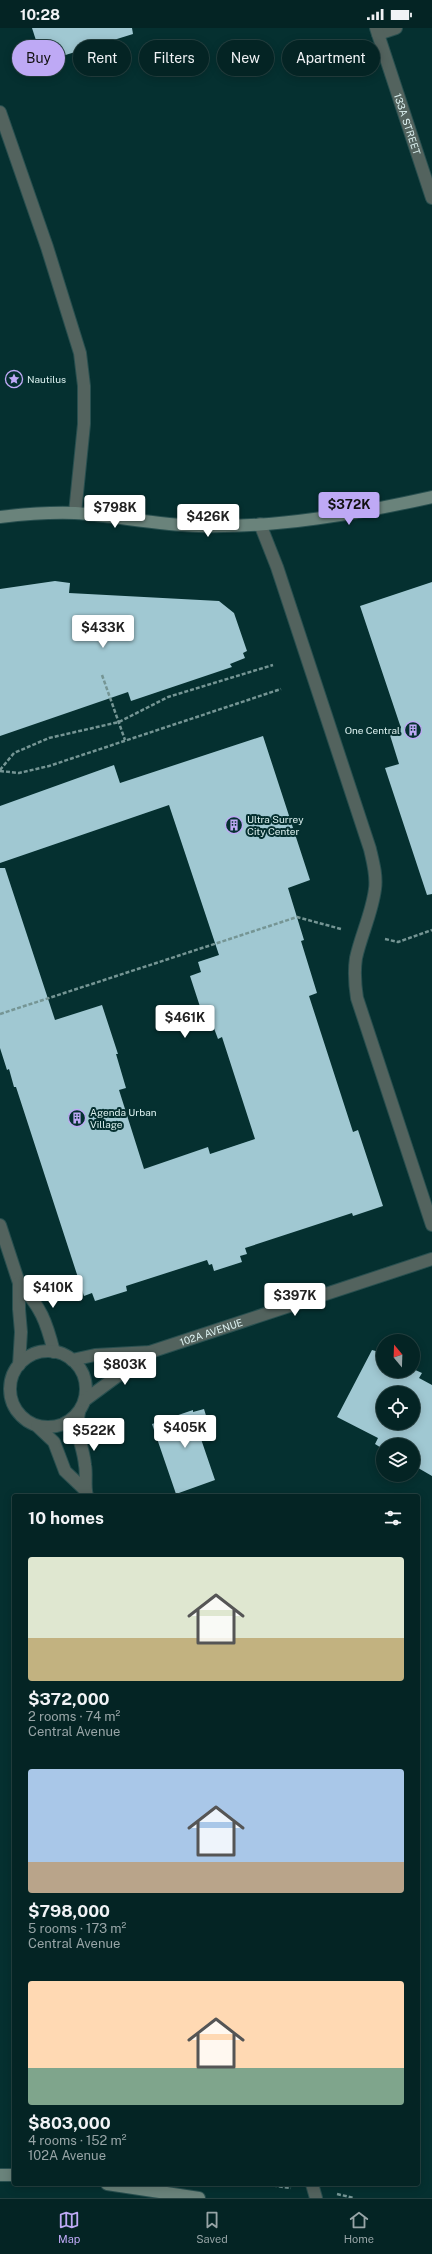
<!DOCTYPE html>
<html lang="en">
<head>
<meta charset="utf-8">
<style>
  body { margin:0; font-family:"Public Sans",sans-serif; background:#0d2c2c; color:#f1f3f6; height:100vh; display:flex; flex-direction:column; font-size:15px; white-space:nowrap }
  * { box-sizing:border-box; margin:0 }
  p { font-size:13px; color:#97a4a6 }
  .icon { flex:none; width:22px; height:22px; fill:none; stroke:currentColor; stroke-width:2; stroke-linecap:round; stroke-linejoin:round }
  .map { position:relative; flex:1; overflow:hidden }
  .panel { position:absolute; left:12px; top:1466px; width:408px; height:692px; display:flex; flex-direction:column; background:#042424; border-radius:4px; box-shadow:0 2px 10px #0003,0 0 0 1px #254141 }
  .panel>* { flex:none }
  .guide { position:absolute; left:12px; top:12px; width:408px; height:36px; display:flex; gap:8px }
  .needle { width:26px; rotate:341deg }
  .buttons { position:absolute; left:376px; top:1306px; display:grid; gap:8px }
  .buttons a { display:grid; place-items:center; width:44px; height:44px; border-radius:50%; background:#042424; box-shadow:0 2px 10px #0003,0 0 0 1px #254141; font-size:20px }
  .price { position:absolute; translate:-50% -34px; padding:0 9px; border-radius:4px; background:#fff; color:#222; font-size:13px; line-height:26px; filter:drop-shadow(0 1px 2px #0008) }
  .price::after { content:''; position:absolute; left:50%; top:24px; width:12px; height:9px; margin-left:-6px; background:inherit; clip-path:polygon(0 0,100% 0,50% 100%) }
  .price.current { background:#bea9f5; color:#111 }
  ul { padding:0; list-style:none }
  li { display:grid; align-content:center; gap:8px; height:212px; padding:0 16px }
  li span { display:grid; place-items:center; height:124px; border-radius:4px; color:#555 }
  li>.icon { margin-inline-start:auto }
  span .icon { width:72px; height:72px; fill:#fffc; stroke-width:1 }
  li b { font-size:17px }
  h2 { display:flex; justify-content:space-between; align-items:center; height:48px; padding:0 16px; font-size:17px }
  .pill { padding:0 14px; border-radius:18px; background:#042424; box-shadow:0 2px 10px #0003,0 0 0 1px #254141; font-size:14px; line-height:36px }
  .pill.current { background:#bea9f5; color:#111 }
  .status { display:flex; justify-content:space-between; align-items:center; height:28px; padding:0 20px; background:#042424; direction:ltr }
  .status svg { height:11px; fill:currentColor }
  .dock { display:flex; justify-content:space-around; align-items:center; height:56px; border-top:1px solid #254141; background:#042424; font-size:11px; color:#97a4a6 }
  .dock a { display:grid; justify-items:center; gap:2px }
  .dock .current { color:#bea9f5 }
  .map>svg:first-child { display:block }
  .building { fill:#a0c8d2; fill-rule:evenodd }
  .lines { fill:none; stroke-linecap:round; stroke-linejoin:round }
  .lane-casing { stroke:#284f4f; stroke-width:14 }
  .street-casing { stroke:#284f4f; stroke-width:14 }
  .secondary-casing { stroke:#284f4f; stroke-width:14 }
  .path { stroke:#759594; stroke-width:2.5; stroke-dasharray:4 2; stroke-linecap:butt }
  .lane { stroke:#53635e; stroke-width:12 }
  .street { stroke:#53635e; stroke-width:12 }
  .secondary { stroke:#6a837b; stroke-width:12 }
  .labels { text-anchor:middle; stroke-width:4; stroke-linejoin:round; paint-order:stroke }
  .street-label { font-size:10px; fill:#ddf2f1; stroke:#053030 }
  .poi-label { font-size:10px; fill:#ddf2f1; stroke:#053030; text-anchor:start }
</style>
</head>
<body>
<div class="status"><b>10:28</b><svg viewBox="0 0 49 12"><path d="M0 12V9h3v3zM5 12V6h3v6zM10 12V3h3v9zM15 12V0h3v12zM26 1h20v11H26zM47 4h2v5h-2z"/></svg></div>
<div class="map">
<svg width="432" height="2170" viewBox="0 0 432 2170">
  <rect width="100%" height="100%" fill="#053030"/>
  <g class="building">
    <path d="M32 0H132L133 6 43 34Z"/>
    <path d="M55 553 70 555 69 565 219 573 234 585 247 623 243 625 245 630 230 636 232 639 131 673 128 664 0 708V561Z"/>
    <path d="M432 554V866L427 867 385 740 399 736 389 704 401 700 360 578Z"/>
    <path d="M263 708 310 852 288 860 304 912 301 913 317 965 309 968 353 1104 358 1102 383 1178 353 1188 352 1185 245 1220 247 1226 240 1228 242 1234 214 1243 212 1236 209 1237 207 1232 126 1258 127 1263 95 1273 92 1265 84 1268 16 1059H14L9 1041 7 1042 0 1020V840H5L55 992 102 977 118 1026H116L126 1060 119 1062 144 1141 208 1119 210 1126 255 1111 222 1009 218 1011 212 995 206 997 190 948 201 944 198 934 219 927 169 777 0 835V778L114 737 120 755Z"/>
    <path d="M372 1322 383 1325V1343H413V1341L422 1345 419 1350 432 1357V1448L413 1437V1417H383V1421L375 1416 378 1410 337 1389ZM383 1365H413V1395H383Z"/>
    <path d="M204 1381 212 1407 201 1411 215 1452 176 1466 152 1396 193 1382V1384Z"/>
  </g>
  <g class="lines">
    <g class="lane-casing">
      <g id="lane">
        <path d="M378 6 396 0"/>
        <path d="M0 84 47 219 80 325 84 358V396L75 485"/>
        <path d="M260 496 277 539 370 821C373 834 377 848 375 861 372 885 361 907 356 930 354 943 355 957 357 970L432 1197"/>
      </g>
    </g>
    <g class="street-casing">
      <g id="street">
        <path id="s1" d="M376 0 432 170"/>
        <path d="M0 1197 19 1255V1281L21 1304 19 1337"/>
        <path d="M19 1255C41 1280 46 1292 54 1324"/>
        <circle cx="48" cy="1361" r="38"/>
        <path id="s2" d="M72 1332 95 1327 150 1324 432 1231"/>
        <path d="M85 1372 150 1324"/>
        <path d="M79 1384C74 1406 83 1416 85 1437 87 1447 84 1458 87 1468"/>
        <path d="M37 1398 54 1414 65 1443 85 1462"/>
        <path d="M312 2156 316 2170"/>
      </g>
    </g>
    <g class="secondary-casing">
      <g id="secondary">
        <path d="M0 489C25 486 50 484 75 485 116 488 158 497 199 498 277 500 356 486 432 469"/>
        <path d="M0 2147H14"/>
        <path d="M107 2156 199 2170"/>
      </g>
    </g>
    <g class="path">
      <path d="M102 647 125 712"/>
      <path d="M0 742 14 725 49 710 119 694 168 669 273 637"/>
      <path d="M0 743 19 745 49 738 281 661"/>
      <path d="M385 911 398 914 432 902"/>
      <path d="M0 986 297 889 341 901"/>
      <path d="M261 2156 291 2160"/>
      <path d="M337 2166 354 2170"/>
    </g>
    <use href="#lane" class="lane"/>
    <use href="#street" class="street"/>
    <use href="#secondary" class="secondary"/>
  </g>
  <defs>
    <g id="sight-ring" transform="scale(0.9)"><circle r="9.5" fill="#053030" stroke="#bea9f5" stroke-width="1.5"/><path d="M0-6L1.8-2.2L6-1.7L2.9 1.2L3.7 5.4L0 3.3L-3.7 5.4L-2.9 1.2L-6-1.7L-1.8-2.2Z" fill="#bea9f5"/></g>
    <g id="building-ring" transform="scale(0.9)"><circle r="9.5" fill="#053030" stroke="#bea9f5" stroke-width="1.5"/><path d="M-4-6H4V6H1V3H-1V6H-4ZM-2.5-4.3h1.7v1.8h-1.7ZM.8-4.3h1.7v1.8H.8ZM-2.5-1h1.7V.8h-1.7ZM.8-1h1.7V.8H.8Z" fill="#bea9f5"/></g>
  </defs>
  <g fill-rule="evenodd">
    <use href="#sight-ring" x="14" y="351"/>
    <use href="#building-ring" x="413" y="702"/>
    <use href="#building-ring" x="234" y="797"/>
    <use href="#building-ring" x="77" y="1090"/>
  </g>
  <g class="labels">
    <g class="street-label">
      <text dy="4" stroke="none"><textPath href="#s1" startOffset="101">133A STREET</textPath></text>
      <text dy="4" stroke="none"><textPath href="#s2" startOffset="143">102A AVENUE</textPath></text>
    </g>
    <g class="poi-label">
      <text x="27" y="355">Nautilus</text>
      <text x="400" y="706" text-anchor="end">One Central</text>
      <text x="247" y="795">Ultra Surrey<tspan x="247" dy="12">City Center</tspan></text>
      <text x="90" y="1088">Agenda Urban<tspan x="90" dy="12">Village</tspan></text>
    </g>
  </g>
</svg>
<div class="buttons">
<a><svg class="needle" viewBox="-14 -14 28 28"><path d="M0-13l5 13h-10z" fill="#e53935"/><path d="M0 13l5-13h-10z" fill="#97a4a6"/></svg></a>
<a><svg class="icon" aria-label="locate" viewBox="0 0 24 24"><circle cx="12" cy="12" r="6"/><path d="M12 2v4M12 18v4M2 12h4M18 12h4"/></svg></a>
<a><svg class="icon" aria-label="layers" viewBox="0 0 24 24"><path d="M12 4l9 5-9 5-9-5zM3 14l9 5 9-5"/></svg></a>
</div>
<b class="price current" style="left:349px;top:498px">$372K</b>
<b class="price" style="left:115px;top:501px">$798K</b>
<b class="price" style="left:208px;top:510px">$426K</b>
<b class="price" style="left:103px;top:621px">$433K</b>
<b class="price" style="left:185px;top:1011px">$461K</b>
<b class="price" style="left:53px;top:1281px">$410K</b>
<b class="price" style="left:295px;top:1289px">$397K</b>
<b class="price" style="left:125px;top:1358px">$803K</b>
<b class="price" style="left:185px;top:1421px">$405K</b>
<b class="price" style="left:94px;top:1424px">$522K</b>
<div class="guide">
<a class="pill current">Buy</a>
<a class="pill">Rent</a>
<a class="pill">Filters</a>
<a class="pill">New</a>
<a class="pill">Apartment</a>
</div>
<section class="panel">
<h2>10 homes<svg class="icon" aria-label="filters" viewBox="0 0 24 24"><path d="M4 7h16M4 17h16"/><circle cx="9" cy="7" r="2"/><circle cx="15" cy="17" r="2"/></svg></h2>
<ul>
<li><span style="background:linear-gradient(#dfe7d0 65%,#c2b280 0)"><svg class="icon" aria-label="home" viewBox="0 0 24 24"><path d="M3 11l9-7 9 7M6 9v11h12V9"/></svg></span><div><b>$372,000</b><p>2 rooms · 74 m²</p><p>Central Avenue</p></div></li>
<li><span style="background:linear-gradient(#a9c7e8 75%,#b9a48a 0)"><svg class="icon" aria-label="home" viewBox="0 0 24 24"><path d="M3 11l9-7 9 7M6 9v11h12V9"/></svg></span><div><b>$798,000</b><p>5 rooms · 173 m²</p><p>Central Avenue</p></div></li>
<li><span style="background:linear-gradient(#ffd9b3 70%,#7fa58c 0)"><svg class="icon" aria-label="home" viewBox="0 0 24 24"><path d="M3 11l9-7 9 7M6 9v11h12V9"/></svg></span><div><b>$803,000</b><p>4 rooms · 152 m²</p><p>102A Avenue</p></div></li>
</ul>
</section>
</div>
<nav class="dock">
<a class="current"><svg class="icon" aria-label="map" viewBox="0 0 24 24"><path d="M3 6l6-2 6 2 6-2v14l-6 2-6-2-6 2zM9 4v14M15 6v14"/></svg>Map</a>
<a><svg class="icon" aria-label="saved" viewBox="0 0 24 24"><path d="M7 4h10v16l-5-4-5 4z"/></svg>Saved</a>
<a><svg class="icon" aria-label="home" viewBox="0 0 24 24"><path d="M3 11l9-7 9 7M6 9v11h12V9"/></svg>Home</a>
</nav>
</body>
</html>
